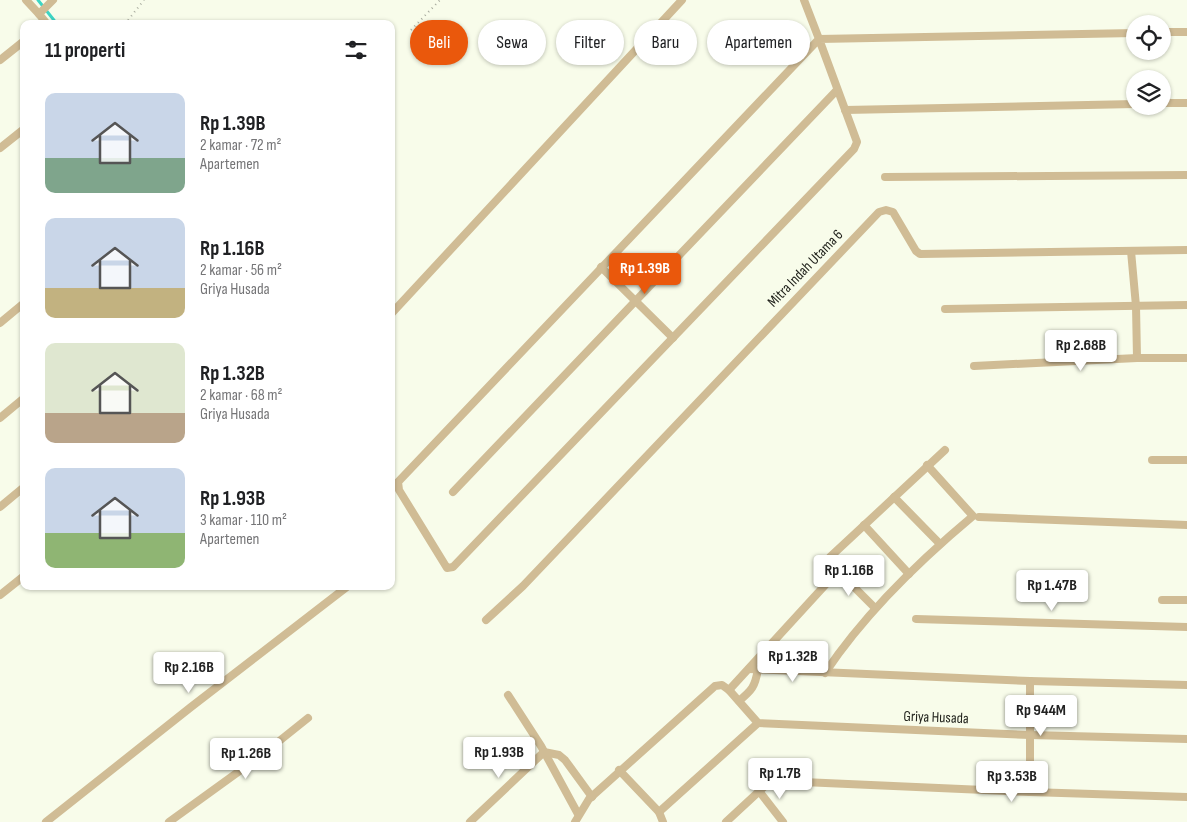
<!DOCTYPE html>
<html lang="id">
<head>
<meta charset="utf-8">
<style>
  body { margin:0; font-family:"Sofia Sans Condensed",sans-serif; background:#f6f6f6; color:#202124; height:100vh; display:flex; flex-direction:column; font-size:19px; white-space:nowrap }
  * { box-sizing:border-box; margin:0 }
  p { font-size:16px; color:#757577 }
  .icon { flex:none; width:28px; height:28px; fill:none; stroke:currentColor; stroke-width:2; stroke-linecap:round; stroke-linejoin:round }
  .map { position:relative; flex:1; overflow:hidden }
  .panel { position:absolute; left:20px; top:20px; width:375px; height:570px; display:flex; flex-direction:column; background:#fff; border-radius:10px; box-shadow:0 1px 4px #0004 }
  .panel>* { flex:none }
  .banner { position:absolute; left:410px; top:20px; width:475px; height:45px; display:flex; gap:10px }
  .controls { position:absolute; left:1126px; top:15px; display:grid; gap:10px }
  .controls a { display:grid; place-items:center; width:45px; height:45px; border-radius:50%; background:#fff; box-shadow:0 1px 4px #0004; font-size:25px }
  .price { position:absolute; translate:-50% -42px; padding:0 11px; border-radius:5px; background:#fff; color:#222; font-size:16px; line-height:32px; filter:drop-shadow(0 1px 2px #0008) }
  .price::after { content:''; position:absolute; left:50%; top:30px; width:15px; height:11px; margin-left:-8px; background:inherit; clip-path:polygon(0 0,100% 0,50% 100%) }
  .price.on { background:#ea580c; color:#fff }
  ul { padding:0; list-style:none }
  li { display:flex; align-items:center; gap:15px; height:125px; padding:0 25px }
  li span { display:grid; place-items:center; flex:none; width:140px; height:100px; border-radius:10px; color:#555 }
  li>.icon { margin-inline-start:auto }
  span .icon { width:60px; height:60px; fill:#fffc; stroke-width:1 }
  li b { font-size:21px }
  h2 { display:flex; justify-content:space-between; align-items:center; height:60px; padding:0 25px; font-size:21px }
  .chip { padding:0 18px; border-radius:22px; background:#fff; box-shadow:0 1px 4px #0004; font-size:18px; line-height:45px }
  .chip.on { background:#ea580c; color:#fff }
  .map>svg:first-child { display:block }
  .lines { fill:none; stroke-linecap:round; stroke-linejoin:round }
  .stream { stroke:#3cd5c4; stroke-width:3 }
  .path { stroke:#a8ab9e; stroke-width:2; stroke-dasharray:1 4; stroke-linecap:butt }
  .street { stroke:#d0bc95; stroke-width:8 }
  .labels { text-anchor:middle; stroke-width:4; stroke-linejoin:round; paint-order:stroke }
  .street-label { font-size:15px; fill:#21221c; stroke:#f8fcea }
</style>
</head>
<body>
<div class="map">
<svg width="1187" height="822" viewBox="0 0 1187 822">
  <rect width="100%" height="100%" fill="#f8fcea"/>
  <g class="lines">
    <path class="stream" d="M38 0 57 24"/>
    <g class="path">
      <path d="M125 24 144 0"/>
      <path d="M411 30 440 0"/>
    </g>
    <g class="street">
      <path d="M26 0 39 14"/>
      <path d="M804 0 819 39 398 482 399 490 447 568 453 567 854 149 857 142 819 39 1135 33"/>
      <path d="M47 24 39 14 53 0"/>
      <path d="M1162 32H1187"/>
      <path d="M0 60 24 41"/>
      <path d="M1162 103H1187"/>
      <path d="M845 110 1135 104"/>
      <path d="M0 148 24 129"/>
      <path d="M885 177 1187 175"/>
      <path d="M1131 251 1136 306 1137 358"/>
      <path d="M601 267 673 338"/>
      <path d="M945 309 1187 305"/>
      <path d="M391 314 682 0"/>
      <path d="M0 323 24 303"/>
      <path d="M974 366 1137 358H1187"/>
      <path d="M0 418 24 398"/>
      <path d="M1152 460H1187"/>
      <path d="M453 492 837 90"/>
      <path d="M894 497 940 544"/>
      <path d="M0 507 24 487"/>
      <path d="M979 517 1187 525"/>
      <path d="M864 525 909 574"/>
      <path d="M838 571 875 608"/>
      <path d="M0 595 24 576"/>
      <path d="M1162 600H1187"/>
      <path d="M916 619 1187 627"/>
      <path d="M486 620 523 586 879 212 886 210 893 212 916 251 920 254 1187 250"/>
      <path d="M749 669 1030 681 1187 685"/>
      <path d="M825 673C865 613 918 562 973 516L927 465"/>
      <path d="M729 690 758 723 1030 735 1187 739"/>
      <path d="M508 695 541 746 578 814"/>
      <path d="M739 701C752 690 755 687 758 669"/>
      <path d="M619 770 659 812 758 723"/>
      <path d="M759 791 783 822"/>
      <path d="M1030 792V681"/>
      <path d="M659 812 663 822"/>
      <path d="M46 822 191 707 348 586"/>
      <path d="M169 822 263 754 308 718"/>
      <path d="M470 822 544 752 559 755 565 760 592 797"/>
      <path d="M575 822 589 799 715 686 722 685 729 690 838 571 831 561 830 557 945 450"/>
      <path d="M726 822 766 785 780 781 1030 792 1187 797"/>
    </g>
  </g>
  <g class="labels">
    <g class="street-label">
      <text transform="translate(805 268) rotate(-46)" y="5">Mitra Indah Utama 6</text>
      <text transform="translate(936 717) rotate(2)" y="5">Griya Husada</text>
    </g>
  </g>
</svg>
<div class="controls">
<a><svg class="icon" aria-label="locate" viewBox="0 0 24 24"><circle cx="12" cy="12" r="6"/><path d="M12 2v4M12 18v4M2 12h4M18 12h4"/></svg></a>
<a><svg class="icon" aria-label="layers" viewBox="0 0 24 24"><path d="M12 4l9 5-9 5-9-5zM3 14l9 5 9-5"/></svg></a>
</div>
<b class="price on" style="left:645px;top:295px">Rp 1.39B</b>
<b class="price" style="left:1081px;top:372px">Rp 2.68B</b>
<b class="price" style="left:849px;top:597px">Rp 1.16B</b>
<b class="price" style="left:1052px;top:612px">Rp 1.47B</b>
<b class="price" style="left:793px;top:683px">Rp 1.32B</b>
<b class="price" style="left:189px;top:694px">Rp 2.16B</b>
<b class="price" style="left:1041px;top:737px">Rp 944M</b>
<b class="price" style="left:499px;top:779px">Rp 1.93B</b>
<b class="price" style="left:246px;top:780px">Rp 1.26B</b>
<b class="price" style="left:780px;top:800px">Rp 1.7B</b>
<b class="price" style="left:1012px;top:803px">Rp 3.53B</b>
<div class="banner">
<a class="chip on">Beli</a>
<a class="chip">Sewa</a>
<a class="chip">Filter</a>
<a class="chip">Baru</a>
<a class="chip">Apartemen</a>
</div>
<section class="panel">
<h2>11 properti<svg class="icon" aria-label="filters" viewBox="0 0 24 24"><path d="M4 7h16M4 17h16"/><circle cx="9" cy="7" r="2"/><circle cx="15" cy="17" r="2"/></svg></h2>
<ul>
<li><span style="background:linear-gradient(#c9d6e8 65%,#7fa58c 0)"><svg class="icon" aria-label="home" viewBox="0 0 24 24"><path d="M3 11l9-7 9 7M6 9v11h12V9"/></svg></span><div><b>Rp 1.39B</b><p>2 kamar · 72 m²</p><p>Apartemen</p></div></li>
<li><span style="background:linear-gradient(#c9d6e8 70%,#c2b280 0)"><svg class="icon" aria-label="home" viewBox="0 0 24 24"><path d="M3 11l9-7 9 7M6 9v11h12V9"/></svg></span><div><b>Rp 1.16B</b><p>2 kamar · 56 m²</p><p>Griya Husada</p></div></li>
<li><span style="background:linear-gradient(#dfe7d0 70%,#b9a48a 0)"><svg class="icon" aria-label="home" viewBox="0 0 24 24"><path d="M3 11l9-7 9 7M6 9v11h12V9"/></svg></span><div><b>Rp 1.32B</b><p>2 kamar · 68 m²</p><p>Griya Husada</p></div></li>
<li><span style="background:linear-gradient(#c9d6e8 65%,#8fb573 0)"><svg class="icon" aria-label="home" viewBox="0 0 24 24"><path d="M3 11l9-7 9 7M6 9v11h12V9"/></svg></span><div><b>Rp 1.93B</b><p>3 kamar · 110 m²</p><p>Apartemen</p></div></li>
</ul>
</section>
</div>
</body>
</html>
